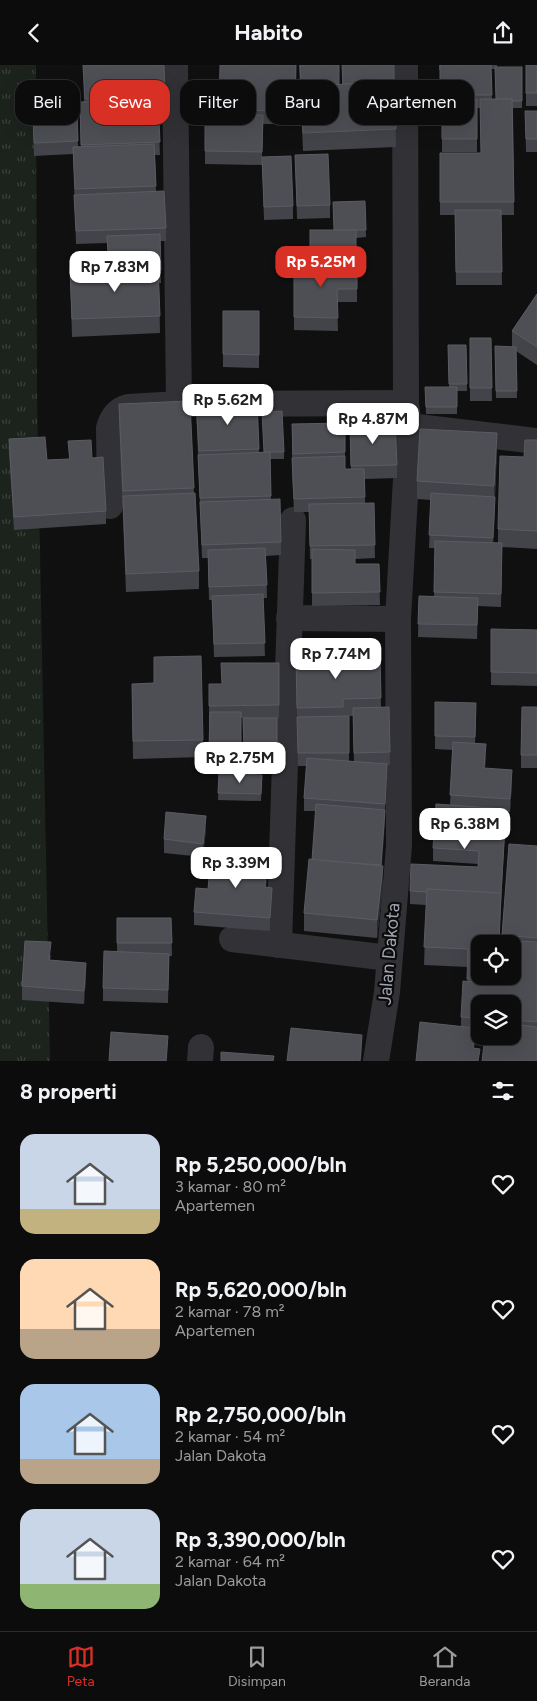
<!DOCTYPE html>
<html lang="id">
<head>
<meta charset="utf-8">
<style>
  body { margin:0; font-family:Figtree,sans-serif; background:#151516; color:#f1f3f6; height:100vh; display:flex; flex-direction:column; font-size:19px; white-space:nowrap }
  * { box-sizing:border-box; margin:0 }
  p { font-size:16px; color:#9a9b9d }
  .icon { flex:none; width:28px; height:28px; fill:none; stroke:currentColor; stroke-width:2; stroke-linecap:round; stroke-linejoin:round }
  .map { position:relative; height:996px; overflow:hidden }
  .sheet { display:flex; flex-direction:column; background:#0c0c0d; flex:1 }
  .sheet>* { flex:none }
  .hud { position:absolute; left:15px; top:15px; width:508px; height:45px; display:flex; gap:10px }
  .buttons { position:absolute; left:471px; top:870px; display:grid; gap:10px }
  .buttons a { display:grid; place-items:center; width:50px; height:50px; border-radius:10px; background:#0c0c0d; box-shadow:0 5px 20px #0002,0 0 0 1px #2c2c2e; font-size:25px }
  .price { position:absolute; translate:-50% -42px; padding:0 11px; border-radius:10px; background:#fff; color:#222; font-size:16px; line-height:32px; filter:drop-shadow(0 1px 2px #0008) }
  .price::after { content:''; position:absolute; left:50%; top:30px; width:15px; height:11px; margin-left:-8px; background:inherit; clip-path:polygon(0 0,100% 0,50% 100%) }
  .price.on { background:#d93025; color:#fff }
  ul { padding:0; list-style:none }
  li { display:flex; align-items:center; gap:15px; height:125px; padding:0 20px }
  li span { display:grid; place-items:center; flex:none; width:140px; height:100px; border-radius:15px; color:#555 }
  li>.icon { margin-inline-start:auto }
  span .icon { width:60px; height:60px; fill:#fffc; stroke-width:1 }
  li b { font-size:21px }
  h2 { display:flex; justify-content:space-between; align-items:center; height:60px; padding:0 20px; font-size:21px }
  .pill { padding:0 18px; border-radius:15px; background:#0c0c0d; box-shadow:0 5px 20px #0002,0 0 0 1px #2c2c2e; font-size:18px; line-height:45px }
  .pill.on { background:#d93025; color:#fff }
  header { display:flex; justify-content:space-between; align-items:center; height:65px; padding:0 20px; background:#0c0c0d; font-size:22px; font-weight:700 }
  .tabs { display:flex; justify-content:space-around; align-items:center; height:70px; border-top:1px solid #2c2c2e; background:#0c0c0d; font-size:14px; color:#9a9b9d }
  .tabs a { display:grid; justify-items:center; gap:2px }
  .tabs .on { color:#d93025 }
  .map>svg:first-child { display:block }
  .grass { fill:url(#grass-tufts) }
  .lines { fill:none; stroke-linecap:round; stroke-linejoin:round }
  .street { stroke:#313136; stroke-width:26 }
  .wall { fill:#434449; fill-rule:evenodd }
  .shaded-wall { fill:#2a2b2e }
  .building { fill:#4d4f54; stroke:#5a5c63 }
  .labels { text-anchor:middle; stroke-width:4.5; stroke-linejoin:round; paint-order:stroke }
  .street-label { font-size:18px; fill:#a1a5b1; stroke:#0b0b0c }
</style>
</head>
<body>
<header><svg class="icon" aria-label="back" viewBox="0 0 24 24"><path d="M15 5l-7 7 7 7"/></svg>Habito<svg class="icon" aria-label="share" viewBox="0 0 24 24"><path d="M12 15V3M7 8l5-5 5 5M5 13v7h14v-7"/></svg></header>
<div class="map">
<svg width="537" height="996" viewBox="0 0 537 996">
  <defs>
    <pattern id="grass-tufts" width="24" height="20" patternUnits="userSpaceOnUse" patternTransform="scale(1.25)"><rect width="24" height="20" fill="#1c231d"/><path d="M3 7l-1-3M5 7V3M7 7l1-3M15 17l-1-3M17 17v-4M19 17l1-3" fill="none" stroke="#3a403b"/></pattern>
  </defs>
  <rect width="100%" height="100%" fill="#101011"/>
  <path class="grass" d="M0 0H36L37 333 50 996H0Z"/>
  <g class="lines">
    <g class="street">
      <path d="M175 0 179 339"/>
      <path d="M409 361 537 376"/>
      <path d="M110 441 109 363C112 352 117 345 128 342L179 339 406 338"/>
      <path d="M289 553 398 554"/>
      <path d="M232 874 389 893"/>
      <path d="M279 880 293 455"/>
      <path d="M200 996 201 982"/>
      <path d="M376 996 387 927 399 781 398 554 409 361 406 338 405 0"/>
    </g>
  </g>
  <g class="wall">
    <path d="M83 0 165 31V44L158 45 160 90H155L156 126 166 163V176H160L161 218H159L160 268 72 272 70 205 108 204 107 178 76 179 73 89 34 91 33 50 77 48 78 82H81L80 37H84Z"/>
    <path d="M220 0H296L295 59H263L262 92 293 141V154L264 155 262 93V100L205 99V49H219Z"/>
    <path d="M299 0H339V19H342V0H394L396 82 303 86Z"/>
    <path d="M439 0H497V2H522V43H513L514 150H501L502 220H456L455 150H440V88H481L480 43H477V87H442V43H440V5H439ZM491 4H495L496 34H492Z"/>
    <rect x="526" y="0" width="11" height="41"/>
    <path d="M525 46H537V87H526Z"/>
    <path d="M295 90 330 140V153L297 154Z"/>
    <path d="M365 136 366 172 356 173V198H357V237H337L338 266 294 265V198H310V165H333Z"/>
    <path d="M537 229V300L516 286 517 333H496L495 281 512 282V266Z"/>
    <path d="M223 246H259V303L223 302Z"/>
    <path d="M470 273H491L492 336H470Z"/>
    <path d="M448 280H466L467 326H457V349H426L425 322H449Z"/>
    <path d="M257 335 259 387H284V394H270L271 434 281 477V490L266 491 267 533H263L265 591 214 592 212 535H209L208 493H202L196 338Z"/>
    <path d="M190 336 194 428 199 506V524L126 527 119 356V339Z"/>
    <path d="M292 359 345 387V404H351L350 372 397 400V413L365 414V439L374 438 375 493 355 494V499H379L380 540 312 541V494H310L309 447H294L292 406Z"/>
    <path d="M9 374 47 395 69 394 68 376 92 393 106 446V459L14 465 9 387Z"/>
    <path d="M537 375V484L502 482 501 542 478 541 477 574 418 572 419 531H434L435 483H429L431 435 417 434V416L497 386 493 478H498V464L524 392Z"/>
    <path d="M491 564 537 565V621L491 620Z"/>
    <path d="M296 591H380L381 642H389L390 700H387V712L381 801 383 819 377 873 304 866V848L312 795 316 746H304V733L307 701H298ZM349 651H353L354 696H349Z"/>
    <path d="M279 598V653H275H277V696H244L243 653H241V697L209 696V619H221Z"/>
    <path d="M132 619 203 675V692L133 694Z"/>
    <path d="M435 637 476 651 475 678 486 692 485 703 512 718 510 747H506L501 840 480 879 512 911 502 875V870L537 781V996L512 971V939H480V971L475 970 474 984 480 996 461 962V952L467 917 468 902 424 900 426 840 410 839V826L478 802V799L433 796V783L450 740 453 685 435 684Z"/>
    <path d="M537 642V703H521V690Z"/>
    <path d="M219 708 262 710 261 736 218 735Z"/>
    <path d="M206 764 203 792 164 788V774Z"/>
    <path d="M267 808 266 822 272 836 270 866 194 860V847L208 824Z"/>
    <path d="M117 853H171L172 891H169L168 938 103 936V923L117 887Z"/>
    <path d="M51 890 50 895 86 911 84 939 22 935V921Z"/>
  </g>
  <g class="shaded-wall">
    <path d="M497 368V386L494 439V421Z"/>
    <path d="M495 432V445L493 486V473Z"/>
    <path d="M486 679V692L484 716V703Z"/>
    <path d="M387 699V712L385 752V739Z"/>
    <path d="M512 705V718L510 747V734Z"/>
    <path d="M506 744 499 879 500 830Z"/>
    <path d="M385 745V758L381 813V800Z"/>
    <path d="M206 751V764L203 792V779Z"/>
    <path d="M267 795V808L265 835V822Z"/>
    <path d="M383 801V819L377 873V855Z"/>
    <path d="M272 823V836L270 866V853Z"/>
    <path d="M86 898V911L84 939V926Z"/>
    <path d="M475 963V976L473 996V983Z"/>
    <path d="M362 970V983L361 996H360Z"/>
    <path d="M168 971 167 996H166Z"/>
  </g>
  <g class="building">
    <path d="M83 0H164L165 31 85 34Z"/>
    <path d="M220 0H296L295 46 219 45Z"/>
    <path d="M300 0H339V19L301 21Z"/>
    <path d="M342 0H394V18V17L343 19Z"/>
    <path d="M440 0H491L492 30H440Z"/>
    <rect x="526" y="0" width="11" height="28"/>
    <path d="M495 2H522V36H512V34H496Z"/>
    <path d="M394 17 396 64 303 68 301 21Z"/>
    <path d="M158 34 160 77 81 80 80 37Z"/>
    <path d="M477 34V74H442V35Z"/>
    <path d="M480 34H512L514 137H440V88H481Z"/>
    <path d="M525 46H537V74H526Z"/>
    <path d="M77 48 78 76 34 78 33 50Z"/>
    <path d="M205 49 263 50 262 87 205 86Z"/>
    <path d="M154 79 156 121 75 124 73 82Z"/>
    <path d="M328 89 330 140 297 141 295 90Z"/>
    <path d="M291 91 293 141 264 142 262 92Z"/>
    <path d="M164 126 166 163 76 166 74 130Z"/>
    <path d="M365 136 366 165H334L333 137Z"/>
    <path d="M455 145H501L502 207H456Z"/>
    <rect x="310" y="165" width="46" height="29"/>
    <path d="M160 169 161 205H158V202L109 204 107 171Z"/>
    <path d="M294 198H357V224H337L338 253 294 252Z"/>
    <path d="M158 202 160 251 72 254 70 205Z"/>
    <path d="M537 229V282L512 266Z"/>
    <path d="M223 246H259V290L223 289Z"/>
    <path d="M470 273H491L492 323H470Z"/>
    <path d="M448 280H466L467 319H449Z"/>
    <path d="M495 281 516 282 517 326H496Z"/>
    <path d="M425 322H457V342H426Z"/>
    <path d="M257 335 259 384 199 386 196 338Z"/>
    <path d="M190 336 194 423 123 426 119 339Z"/>
    <path d="M282 346 284 387H264L262 347Z"/>
    <path d="M345 358V387L293 389 292 359Z"/>
    <path d="M395 358 397 400 351 401 350 359Z"/>
    <path d="M420 364 497 368 494 421 417 416Z"/>
    <path d="M45 372 47 395 70 394 68 376 91 375 92 393 103 392 106 446 14 452 9 374Z"/>
    <path d="M525 375H537V466L498 464 500 391 524 392Z"/>
    <path d="M270 387 271 431 200 433 198 390Z"/>
    <path d="M345 391V404H364L365 432 294 434 292 393Z"/>
    <path d="M195 428 199 506 126 509 123 431Z"/>
    <path d="M431 428 495 432 493 473 429 470Z"/>
    <path d="M280 434 281 477 202 480 200 437Z"/>
    <path d="M374 438 375 480 310 481 309 439Z"/>
    <path d="M435 476 502 478 501 529 434 527Z"/>
    <path d="M265 483 267 520 209 522 208 485Z"/>
    <path d="M312 484 355 485V499H379L380 527 312 528Z"/>
    <path d="M263 529 265 578 214 579 212 531Z"/>
    <path d="M419 531 478 533 477 560 418 559Z"/>
    <path d="M491 564 537 565V608L491 607Z"/>
    <path d="M201 591 203 675 133 676 132 619 154 618V592Z"/>
    <path d="M296 591H380L381 633 343 634V642L297 643Z"/>
    <path d="M221 598H279V640L209 641V619H222Z"/>
    <path d="M435 637 476 638 475 672 435 671Z"/>
    <path d="M389 642 390 687 354 688 353 643Z"/>
    <path d="M522 642H537V690H521Z"/>
    <path d="M210 647H241V684L209 683Z"/>
    <path d="M349 651V688H298L297 652Z"/>
    <path d="M243 653H277V683H244Z"/>
    <path d="M453 677 486 679 484 703 512 705 510 734 450 730Z"/>
    <path d="M307 693 387 699 385 739 304 733Z"/>
    <path d="M219 708 262 710 261 729 218 728Z"/>
    <path d="M316 739 385 745 381 800 312 795Z"/>
    <path d="M436 739 506 744 501 828 427 824V827L410 826 411 799 478 802 479 786 433 783Z"/>
    <path d="M166 747 206 751 203 779 164 774Z"/>
    <path d="M509 779 537 781V873L502 870Z"/>
    <path d="M211 791 267 795 265 822 272 823 270 853 194 847 196 823 208 824Z"/>
    <path d="M309 794 383 801 377 855 304 848Z"/>
    <path d="M427 824 501 828 499 879H480V911H512V879H500V875L537 877V957L512 955V939H480V953L461 952 463 916 498 919V915L467 914 468 884 424 882Z"/>
    <path d="M117 853H171L172 878H117Z"/>
    <path d="M25 876 51 877 49 895 86 898 84 926 22 921Z"/>
    <path d="M104 886 169 889 168 925 103 923Z"/>
    <path d="M420 957 475 963 473 983 480 984 478 996H416Z"/>
    <path d="M512 959 537 962V996H482L485 971H512Z"/>
    <path d="M291 963 362 970 360 996H287Z"/>
    <path d="M111 967 168 971 166 996H109Z"/>
    <path d="M221 987 274 991 273 996H221Z"/>
  </g>
  <g class="labels">
    <g class="street-label">
      <text transform="translate(389 889) rotate(-85)" y="6">Jalan Dakota</text>
    </g>
  </g>
</svg>
<div class="buttons">
<a><svg class="icon" aria-label="locate" viewBox="0 0 24 24"><circle cx="12" cy="12" r="6"/><path d="M12 2v4M12 18v4M2 12h4M18 12h4"/></svg></a>
<a><svg class="icon" aria-label="layers" viewBox="0 0 24 24"><path d="M12 4l9 5-9 5-9-5zM3 14l9 5 9-5"/></svg></a>
</div>
<b class="price on" style="left:321px;top:223px">Rp 5.25M</b>
<b class="price" style="left:115px;top:228px">Rp 7.83M</b>
<b class="price" style="left:228px;top:361px">Rp 5.62M</b>
<b class="price" style="left:373px;top:380px">Rp 4.87M</b>
<b class="price" style="left:336px;top:615px">Rp 7.74M</b>
<b class="price" style="left:240px;top:719px">Rp 2.75M</b>
<b class="price" style="left:465px;top:785px">Rp 6.38M</b>
<b class="price" style="left:236px;top:824px">Rp 3.39M</b>
<div class="hud">
<a class="pill">Beli</a>
<a class="pill on">Sewa</a>
<a class="pill">Filter</a>
<a class="pill">Baru</a>
<a class="pill">Apartemen</a>
</div>
</div>
<section class="sheet">
<h2>8 properti<svg class="icon" aria-label="filters" viewBox="0 0 24 24"><path d="M4 7h16M4 17h16"/><circle cx="9" cy="7" r="2"/><circle cx="15" cy="17" r="2"/></svg></h2>
<ul>
<li><span style="background:linear-gradient(#c9d6e8 75%,#c2b280 0)"><svg class="icon" aria-label="home" viewBox="0 0 24 24"><path d="M3 11l9-7 9 7M6 9v11h12V9"/></svg></span><div><b>Rp 5,250,000/bln</b><p>3 kamar · 80 m²</p><p>Apartemen</p></div><svg class="icon" aria-label="heart" viewBox="0 0 24 24"><path d="M12 20l-8-8c-3-5 5-10 8-4 3-6 11-1 8 4z"/></svg></li>
<li><span style="background:linear-gradient(#ffd9b3 70%,#b9a48a 0)"><svg class="icon" aria-label="home" viewBox="0 0 24 24"><path d="M3 11l9-7 9 7M6 9v11h12V9"/></svg></span><div><b>Rp 5,620,000/bln</b><p>2 kamar · 78 m²</p><p>Apartemen</p></div><svg class="icon" aria-label="heart" viewBox="0 0 24 24"><path d="M12 20l-8-8c-3-5 5-10 8-4 3-6 11-1 8 4z"/></svg></li>
<li><span style="background:linear-gradient(#a9c7e8 75%,#b9a48a 0)"><svg class="icon" aria-label="home" viewBox="0 0 24 24"><path d="M3 11l9-7 9 7M6 9v11h12V9"/></svg></span><div><b>Rp 2,750,000/bln</b><p>2 kamar · 54 m²</p><p>Jalan Dakota</p></div><svg class="icon" aria-label="heart" viewBox="0 0 24 24"><path d="M12 20l-8-8c-3-5 5-10 8-4 3-6 11-1 8 4z"/></svg></li>
<li><span style="background:linear-gradient(#c9d6e8 75%,#8fb573 0)"><svg class="icon" aria-label="home" viewBox="0 0 24 24"><path d="M3 11l9-7 9 7M6 9v11h12V9"/></svg></span><div><b>Rp 3,390,000/bln</b><p>2 kamar · 64 m²</p><p>Jalan Dakota</p></div><svg class="icon" aria-label="heart" viewBox="0 0 24 24"><path d="M12 20l-8-8c-3-5 5-10 8-4 3-6 11-1 8 4z"/></svg></li>
</ul>
</section>
<nav class="tabs">
<a class="on"><svg class="icon" aria-label="map" viewBox="0 0 24 24"><path d="M3 6l6-2 6 2 6-2v14l-6 2-6-2-6 2zM9 4v14M15 6v14"/></svg>Peta</a>
<a><svg class="icon" aria-label="saved" viewBox="0 0 24 24"><path d="M7 4h10v16l-5-4-5 4z"/></svg>Disimpan</a>
<a><svg class="icon" aria-label="home" viewBox="0 0 24 24"><path d="M3 11l9-7 9 7M6 9v11h12V9"/></svg>Beranda</a>
</nav>
</body>
</html>
